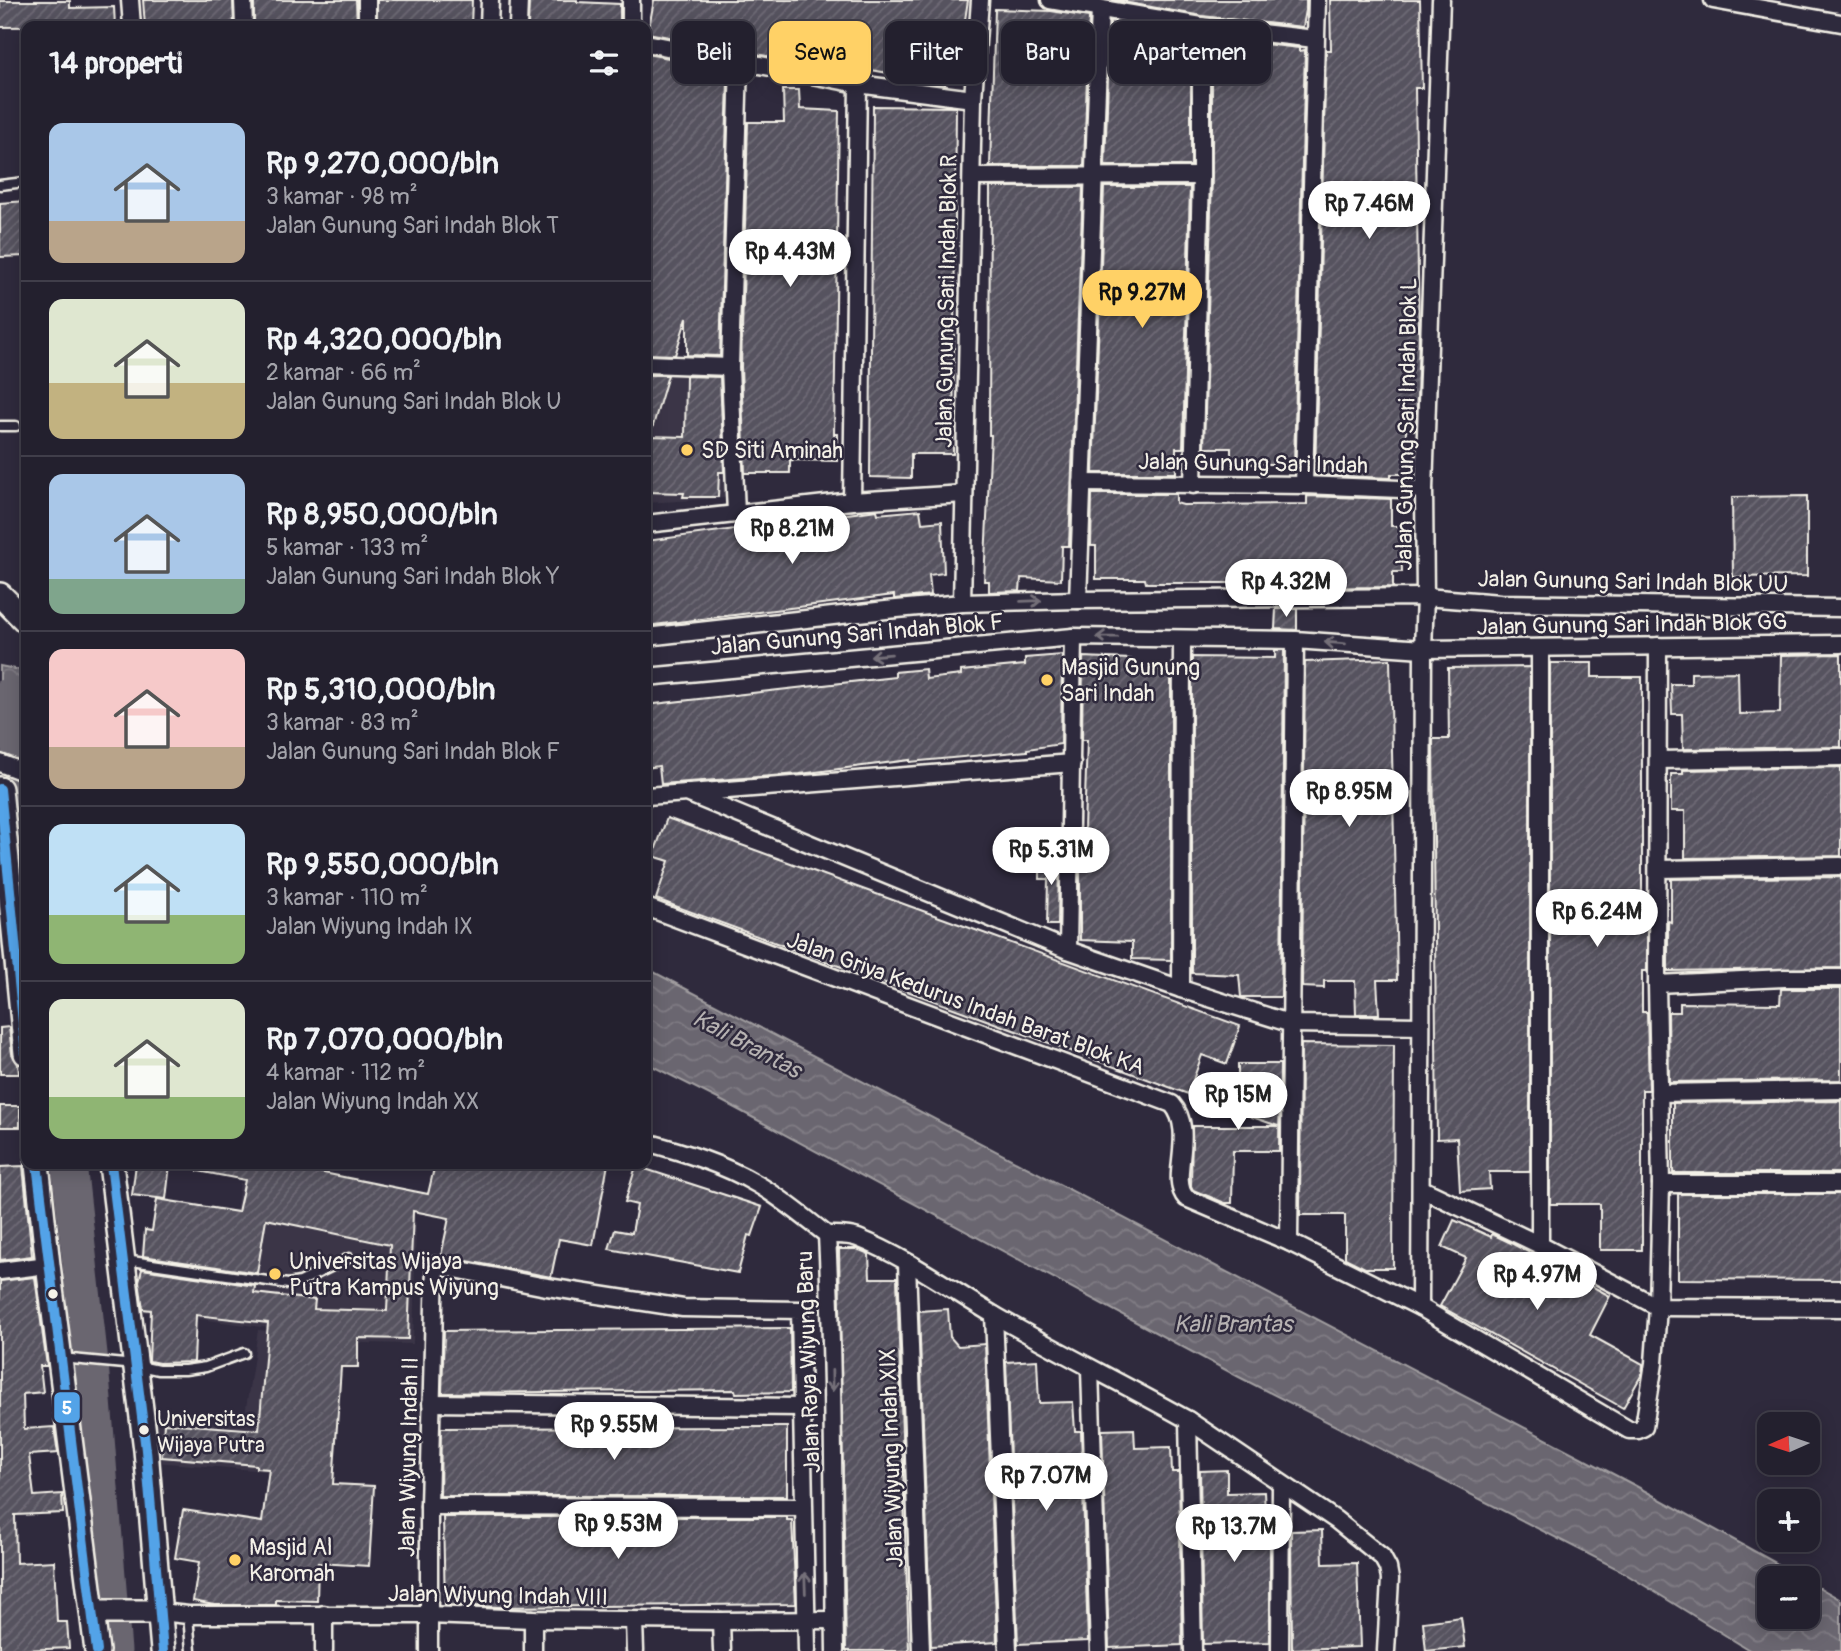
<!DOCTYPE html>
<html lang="id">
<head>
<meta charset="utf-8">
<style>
  body { margin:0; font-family:Pangolin,sans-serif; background:#2b2836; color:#f1f3f6; height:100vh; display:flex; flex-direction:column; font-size:26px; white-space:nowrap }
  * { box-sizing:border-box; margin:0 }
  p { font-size:23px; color:#a3a3aa }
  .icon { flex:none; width:38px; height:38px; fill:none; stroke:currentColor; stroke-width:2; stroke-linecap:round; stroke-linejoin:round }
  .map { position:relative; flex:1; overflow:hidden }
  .side { position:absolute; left:21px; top:21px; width:630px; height:1148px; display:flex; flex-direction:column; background:#23202e; border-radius:14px; box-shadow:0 4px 18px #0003,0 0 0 2px #403e4a }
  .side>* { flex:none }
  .banner { position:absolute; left:672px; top:21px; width:665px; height:63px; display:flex; gap:14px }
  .needle { width:46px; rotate:267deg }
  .controls { position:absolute; left:1757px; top:1412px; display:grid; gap:14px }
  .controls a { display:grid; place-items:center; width:63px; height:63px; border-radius:14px; background:#23202e; box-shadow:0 4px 18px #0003,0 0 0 2px #403e4a; font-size:35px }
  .price { position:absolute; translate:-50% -60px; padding:0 16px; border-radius:24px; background:#fff; color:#222; font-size:23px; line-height:46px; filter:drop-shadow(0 2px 4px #0008) }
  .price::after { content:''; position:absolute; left:50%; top:42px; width:21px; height:16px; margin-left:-10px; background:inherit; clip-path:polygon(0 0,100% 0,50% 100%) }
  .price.on { background:#ffd166; color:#111 }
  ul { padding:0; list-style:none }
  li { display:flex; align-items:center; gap:21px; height:175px; padding:0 28px }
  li+li { border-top:2px solid #403e4a }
  li span { display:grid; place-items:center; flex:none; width:196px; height:140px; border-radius:14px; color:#555 }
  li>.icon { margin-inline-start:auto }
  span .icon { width:84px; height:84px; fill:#fffc; stroke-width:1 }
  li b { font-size:30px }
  h2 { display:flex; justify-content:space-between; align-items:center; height:84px; padding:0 28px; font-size:30px }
  .tag { padding:0 24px; border-radius:14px; background:#23202e; box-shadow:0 4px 18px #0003,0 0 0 2px #403e4a; font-size:24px; line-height:63px }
  .tag.on { background:#ffd166; color:#111 }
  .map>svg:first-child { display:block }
  .built { fill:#3b3647 }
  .water { fill:url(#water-waves); stroke:#a19ea0; stroke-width:2 }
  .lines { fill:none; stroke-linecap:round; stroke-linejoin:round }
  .river { stroke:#6a6670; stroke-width:35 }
  .building { fill:url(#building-hatch); stroke:#f4f1e8; stroke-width:2 }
  .lane-casing { stroke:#f4f1e8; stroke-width:13 }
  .street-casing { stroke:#f4f1e8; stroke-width:21 }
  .secondary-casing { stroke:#f4f1e8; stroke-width:28 }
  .lane { stroke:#2f2a3d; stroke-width:8 }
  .street { stroke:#2f2a3d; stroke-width:16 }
  .secondary { stroke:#2f2a3d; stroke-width:23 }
  .bus-1-casing { stroke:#2f2a3d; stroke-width:16 }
  .bus-1 { stroke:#53a3e8; stroke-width:10 }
  .oneway { stroke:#747079 }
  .poi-dot { fill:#ffd166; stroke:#2f2a3d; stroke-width:2.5 }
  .bus-dot { fill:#f4f1e8; stroke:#2f2a3d; stroke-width:2.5 }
  .labels { text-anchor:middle; stroke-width:5; stroke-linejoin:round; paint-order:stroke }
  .bus-label { font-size:21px; fill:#f4f1e8; stroke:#2f2a3d; text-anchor:start }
  .street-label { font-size:23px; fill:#f4f1e8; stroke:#2f2a3d }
  .poi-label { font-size:23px; fill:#f4f1e8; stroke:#2f2a3d; text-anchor:start }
  .water-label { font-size:24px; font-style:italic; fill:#b6b2b2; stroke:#2f2a3d }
  .line-badge { stroke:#2f2a3d; stroke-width:2.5 }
  .badge-label { font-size:19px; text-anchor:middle; font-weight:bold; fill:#fff }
</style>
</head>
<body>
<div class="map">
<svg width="1841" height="1651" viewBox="0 0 1841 1651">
  <defs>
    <pattern id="water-waves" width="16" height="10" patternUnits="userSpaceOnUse" patternTransform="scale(1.75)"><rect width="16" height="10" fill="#6a6670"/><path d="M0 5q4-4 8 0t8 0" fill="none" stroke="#807c84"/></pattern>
    <pattern id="building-hatch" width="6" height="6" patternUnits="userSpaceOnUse" patternTransform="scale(1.75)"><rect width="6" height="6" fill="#56525f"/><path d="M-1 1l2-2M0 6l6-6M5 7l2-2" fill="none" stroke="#6f6b76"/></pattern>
  </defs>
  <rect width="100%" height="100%" fill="#2f2a3d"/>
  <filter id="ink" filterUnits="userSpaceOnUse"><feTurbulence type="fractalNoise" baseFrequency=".0143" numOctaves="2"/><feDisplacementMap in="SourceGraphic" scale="14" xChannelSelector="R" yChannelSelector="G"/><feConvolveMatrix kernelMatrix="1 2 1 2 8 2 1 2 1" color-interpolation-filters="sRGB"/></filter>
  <g filter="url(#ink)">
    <g class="built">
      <path d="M671 370 726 371 725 498 646 503V466L652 435Z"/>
      <path d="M240 1183 416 1222 413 1344 323 1342 317 1334 129 1310 145 1228 232 1238Z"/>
      <path d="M258 1330 305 1335 293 1473 155 1462 156 1416 244 1421Z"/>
    </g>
    <g class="water">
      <path d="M0 666 26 671V746L0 738Z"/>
      <path d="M646 968 1636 1486 1803 1578H1769V1617H1808V1581L1841 1600V1651H1751L1616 1568 1239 1377 720 1100 646 1063Z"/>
    </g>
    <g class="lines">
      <g class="river">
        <path d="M5 697 19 749 26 799"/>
        <path d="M69 1164 91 1363 114 1651"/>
      </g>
    </g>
    <g class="building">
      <path d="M143 0H233L234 26H145Z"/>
      <path d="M254 0H356L357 26H254Z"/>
      <path d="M377 0H472L471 26H377Z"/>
      <path d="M529 0H577V2L620 4V26H528Z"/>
      <path d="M654 0H968L962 40 953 39 945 85 916 81V78L860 68 859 74 648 33Z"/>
      <path d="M1112 0H1306V10L1303 27 1202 16Z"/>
      <path d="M1330 0H1420L1422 88H1415L1419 336 1416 430H1406V474H1391V478L1315 475 1326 50H1331Z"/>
      <path d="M0 1H70V8L114 7 115 26 0 27Z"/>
      <path d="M995 9 1051 11 1089 17 1084 166H990Z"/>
      <path d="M1110 21 1191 35V166H1105Z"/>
      <path d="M1212 38 1299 48V51L1305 50 1294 464H1231V448H1204L1212 176Z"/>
      <path d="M646 54 686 61 685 79 728 80 720 356 687 355V317L675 355 646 354Z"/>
      <path d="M783 90H799L800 109 839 111 834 434H837V461L790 460V473H745L741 367 748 122H784Z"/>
      <path d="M873 106 956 107 953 454H911V478L870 477Z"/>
      <path d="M990 187H1083L1069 546H1062L1061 580 1021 578 1020 591 989 592V581H984L991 435H989Z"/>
      <path d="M1104 187H1190L1183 448H1176V473H1093Z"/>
      <path d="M26 201V256L0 257V203Z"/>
      <path d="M648 375H668L650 436 685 437 686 376 720 377 724 472H719L718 497H683L684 493 646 492V383Z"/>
      <path d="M1092 494H1176V503L1183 505 1307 504V496L1391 499V526H1401L1402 572H1393V587L1269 588V583H1146L1145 579H1096V546H1091Z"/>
      <path d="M1807 496V576L1733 577 1732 497Z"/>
      <path d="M877 510 878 514 920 510 922 523 942 521 944 573 929 575 931 595 894 599V595L646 626V541Z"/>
      <path d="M1276 609H1297V630L1275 629Z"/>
      <path d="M1275 650H1284L1281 997H1241L1239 975 1192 973V657L1275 658Z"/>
      <path d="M1841 654V747L1683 749 1682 714H1672L1671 684H1691V673L1738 672 1739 714 1780 713 1781 655Z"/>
      <path d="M1062 655 1061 744 1027 749V751L910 762V760L800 774 661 784 659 766 646 768V705L895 677V672L925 669 926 679 961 675V671L1025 665V658Z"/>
      <path d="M1083 657 1131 659V668L1171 669V960L1132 959V942L1080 940V859H1083L1087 740H1082Z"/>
      <path d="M1390 659 1397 980H1377L1379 1014H1356L1355 981H1324V988L1302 987 1305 662Z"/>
      <path d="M1550 663H1592V677H1642V921H1647V971H1642V1012H1647L1649 1090H1642V1250H1600V1204H1550Z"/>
      <path d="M1530 667V1172H1489L1490 1189 1460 1191 1457 1138 1437 1139 1433 739H1449L1448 668Z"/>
      <path d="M1841 767V856L1685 858V811H1671V774H1683V770Z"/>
      <path d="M667 818 1240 1026 1227 1064 1202 1055 1188 1094 656 899 669 861 653 856Z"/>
      <path d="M1040 858H1059L1058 925H1047L1048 879H1040Z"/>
      <path d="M1841 877V968L1668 971V921L1671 922V879Z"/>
      <path d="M1781 989H1841V1080L1669 1082 1668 1012H1680V1003L1780 1004Z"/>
      <path d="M9 1027 12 1054 18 1064 19 1074H0V1028Z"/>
      <path d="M1301 1044 1394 1045 1393 1268H1365L1345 1258V1215H1300Z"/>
      <path d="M1238 1064H1280L1279 1151H1233L1232 1203H1225L1193 1190 1191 1186 1192 1126H1278L1238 1112Z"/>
      <path d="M1841 1101V1173H1673V1103Z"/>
      <rect x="0" y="1106" width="20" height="21"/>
      <path d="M136 1164H170L166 1199 132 1195Z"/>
      <path d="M198 1164H279L428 1194 435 1164H608L593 1245 559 1239 551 1277 441 1256 449 1218 413 1211 408 1339 358 1338V1367H341L333 1484 374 1486 369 1566 318 1563 317 1601 276 1600V1605H214L193 1601 199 1562 175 1558 183 1510 262 1522 269 1469 256 1468V1465L162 1457 164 1423 259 1430 268 1323 196 1315 194 1362 159 1363 149 1361 151 1310 143 1309 139 1281 142 1269 255 1286 254 1293 315 1300 314 1309 387 1311 390 1245 266 1219 257 1273 143 1256 145 1230 152 1231 157 1199 238 1212 245 1180 198 1171Z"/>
      <path d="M23 1166 32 1256 0 1260V1167Z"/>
      <path d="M636 1166 762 1207 752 1236 748 1235 738 1273 609 1249 615 1230 632 1233 637 1205 625 1202Z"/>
      <path d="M1678 1194H1841V1280L1678 1279Z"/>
      <path d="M1454 1220 1491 1237 1492 1234 1511 1243 1610 1296 1590 1335 1643 1364 1642 1374 1623 1408 1440 1306 1466 1258 1442 1247Z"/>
      <path d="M839 1249H857L869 1254 870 1278H897L909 1651H846Z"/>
      <path d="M35 1277 47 1366H40L43 1392 23 1394 24 1429 54 1427 58 1453 29 1455 34 1496 62 1494 63 1513 15 1515 16 1563 54 1561 57 1622H67L69 1648 0 1651V1281Z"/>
      <path d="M948 1309 950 1337 958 1346 985 1344 997 1642 931 1646 919 1311Z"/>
      <path d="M790 1328 791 1392 736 1393 735 1390 442 1393 444 1331Z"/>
      <path d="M1037 1360 1039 1403 1073 1402 1075 1431H1081L1088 1641 1018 1644 1006 1362Z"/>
      <path d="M787 1427V1496H440L441 1428Z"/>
      <path d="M1134 1429 1135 1448 1171 1447 1172 1472H1179L1182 1645 1109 1648 1102 1430Z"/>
      <path d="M1227 1470V1493L1264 1492 1266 1532H1270V1642L1203 1644 1200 1471Z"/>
      <path d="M443 1517H787V1520H792L796 1604 499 1607 445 1605Z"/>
      <path d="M1322 1530 1323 1564 1357 1563 1360 1647 1292 1649 1291 1531Z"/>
      <path d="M1461 1617 1465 1647 1426 1651 1423 1622Z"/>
    </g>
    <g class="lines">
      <g class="lane-casing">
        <g id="lane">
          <path d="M0 185 25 182"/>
          <path d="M0 426H16"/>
          <path d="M125 1260 288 1284 300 1282 349 1258"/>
          <path d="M61 1358 135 1365 158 1370H185L206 1367 244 1353"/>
          <path d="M188 1615 191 1651"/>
        </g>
      </g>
      <g class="street-casing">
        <g id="street">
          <path d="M130 0 132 26"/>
          <path d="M243 0 244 26"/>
          <path d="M1050 0 1201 26 1315 39"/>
          <path d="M1713 0 1841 23"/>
          <path d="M367 26V0"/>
          <path d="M489 26 490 0"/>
          <path d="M518 26 519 0"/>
          <path d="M631 26V0"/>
          <path d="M646 43 858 84 973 99"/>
          <path d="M972 177 1201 176"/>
          <path d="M646 364 730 367"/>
          <path d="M1082 483 1304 485 1424 490"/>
          <path d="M1193 485 1201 176V26"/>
          <path d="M1304 485 1317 0"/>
          <path d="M852 501 858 84"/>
          <path d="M736 514 730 367 739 62"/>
          <path d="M646 524 852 501 964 494"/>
          <path d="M1078 600 1100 8"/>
          <path d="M962 603 973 99 980 0"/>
          <path d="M646 637 886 610 962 603 1078 600 1425 597 1500 603 1841 608"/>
          <path d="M1540 648V1245"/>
          <path d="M646 677 1073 637 1295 640 1423 649 1841 644"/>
          <path d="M1659 760 1841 757"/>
          <path d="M0 763 26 773"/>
          <path d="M690 793 1072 763"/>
          <path d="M646 796 687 793 1068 950 1181 989 1292 1024 1420 1026"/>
          <path d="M1658 869 1841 866"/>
          <path d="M646 907 1172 1104C1197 1132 1168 1179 1186 1198L1289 1242 1420 1307 1629 1430H1638L1644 1427 1654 1363 1658 1307 1661 1184 1657 984 1658 646"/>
          <path d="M1068 950 1073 637"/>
          <path d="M1657 984 1784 978H1841"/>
          <path d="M1181 989 1182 639"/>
          <path d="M1659 1093 1841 1090"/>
          <path d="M646 1142C683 1152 723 1164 757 1184 782 1198 804 1217 827 1235 834 1374 833 1512 835 1651"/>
          <path d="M1661 1184H1841"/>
          <path d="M1422 1189 1540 1245 1658 1307 1841 1308"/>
          <path d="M827 1235C837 1235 848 1234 858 1238 906 1257 950 1289 994 1315 1058 1352 1124 1384 1188 1420L1193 1651"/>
          <path d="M1289 1242 1295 640"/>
          <path d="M907 1263 921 1651"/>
          <path d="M0 1271 48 1265"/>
          <path d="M1420 1307 1423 649 1425 597 1424 490 1441 0"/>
          <path d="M994 1315 1008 1651"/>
          <path d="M1090 1369 1099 1651"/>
          <path d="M431 1403 802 1407"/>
          <path d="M1188 1420 1336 1520 1382 1557 1388 1568 1390 1579 1386 1651"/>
          <path d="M429 1506 803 1507"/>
          <path d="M160 1612 188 1615H428L533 1619 721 1621 834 1620"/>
          <path d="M324 1614V1651"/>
          <path d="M634 1621 635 1651"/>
          <path d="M721 1621 722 1651"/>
          <path d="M429 1651V1506L435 1265 541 1286 683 1308 800 1310 807 1651"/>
          <path d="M533 1651V1619"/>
          <path d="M1280 1651 1281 1484"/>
        </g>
      </g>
      <g class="secondary-casing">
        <g id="secondary">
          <path d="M0 595 26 621"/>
          <path d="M0 789 26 1053"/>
          <path d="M37 1164 48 1265 97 1651"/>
          <path d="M111 1164 146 1450 163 1651"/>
          <path d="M93 1612H160"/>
        </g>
      </g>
      <use href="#lane" class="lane"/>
      <use href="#street" class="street"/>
      <use href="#secondary" class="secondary"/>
      <g class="bus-1-casing">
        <g id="bus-1">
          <path d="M0 789 26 1053"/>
          <path d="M37 1164 97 1651"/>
          <path d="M111 1164 146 1450 163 1651"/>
        </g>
      </g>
      <use href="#bus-1" class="bus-1"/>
    </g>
    <defs><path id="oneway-shaft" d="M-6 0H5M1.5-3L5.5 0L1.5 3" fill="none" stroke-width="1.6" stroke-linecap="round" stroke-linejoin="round" transform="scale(1.75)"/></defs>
    <g class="oneway">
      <use href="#oneway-shaft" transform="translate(1031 601) rotate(-2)"/>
      <use href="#oneway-shaft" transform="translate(1107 637) rotate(-179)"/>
      <use href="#oneway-shaft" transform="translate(1335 643) rotate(-175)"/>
      <use href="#oneway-shaft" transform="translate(881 655) rotate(175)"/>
      <use href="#oneway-shaft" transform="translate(832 1381) rotate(89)"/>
      <use href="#oneway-shaft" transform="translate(805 1583) rotate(-92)"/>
    </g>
  </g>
  <g class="poi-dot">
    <circle cx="687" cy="450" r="7"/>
    <circle cx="1047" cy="680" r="7"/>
    <circle cx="275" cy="1274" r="7"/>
    <circle cx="235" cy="1560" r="7"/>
  </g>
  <g class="bus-dot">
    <circle cx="53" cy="1294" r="6"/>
    <circle cx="144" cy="1430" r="6"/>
  </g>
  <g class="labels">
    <g class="bus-label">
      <text x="157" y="1426">Universitas<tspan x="157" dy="26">Wijaya Putra</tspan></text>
    </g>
    <g class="street-label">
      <text transform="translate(946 301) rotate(-89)" y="8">Jalan Gunung Sari Indah Blok R</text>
      <text transform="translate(1406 424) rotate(-89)" y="8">Jalan Gunung Sari Indah Blok L</text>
      <text transform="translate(1253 463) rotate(1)" y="8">Jalan Gunung Sari Indah</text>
      <text transform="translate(1633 581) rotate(1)" y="8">Jalan Gunung Sari Indah Blok UU</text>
      <text transform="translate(1632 624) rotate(-1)" y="8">Jalan Gunung Sari Indah Blok GG</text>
      <text transform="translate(857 634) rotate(-5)" y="8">Jalan Gunung Sari Indah Blok F</text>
      <text transform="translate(966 1003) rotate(20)" y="8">Jalan Griya Kedurus Indah Barat Blok KA</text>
      <text transform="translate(808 1362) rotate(-92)" y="8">Jalan Raya Wiyung Baru</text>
      <text transform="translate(408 1457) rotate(-89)" y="8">Jalan Wiyung Indah II</text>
      <text transform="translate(891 1458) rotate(-92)" y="8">Jalan Wiyung Indah XIX</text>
      <text transform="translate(498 1595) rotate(1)" y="8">Jalan Wiyung Indah VIII</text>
    </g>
    <g class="poi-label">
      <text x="701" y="458">SD Siti Aminah</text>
      <text x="1061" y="675">Masjid Gunung<tspan x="1061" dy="26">Sari Indah</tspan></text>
      <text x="289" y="1269">Universitas Wijaya<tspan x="289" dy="26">Putra Kampus Wiyung</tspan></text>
      <text x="249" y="1555">Masjid Al<tspan x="249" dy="26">Karomah</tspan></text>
    </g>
    <g class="water-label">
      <text transform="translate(747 1044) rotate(28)" y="8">Kali Brantas</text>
      <text x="1233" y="1332">Kali Brantas</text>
    </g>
  </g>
  <rect class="line-badge" x="53" y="1391" width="28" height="33" rx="7" fill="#53a3e8"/>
  <g class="badge-label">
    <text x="67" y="1414">5</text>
  </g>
</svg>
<div class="controls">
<a><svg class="needle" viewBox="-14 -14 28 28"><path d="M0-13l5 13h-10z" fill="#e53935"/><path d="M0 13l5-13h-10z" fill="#a3a3aa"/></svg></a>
<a>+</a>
<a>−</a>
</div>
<b class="price" style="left:1369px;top:241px">Rp 7.46M</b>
<b class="price" style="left:790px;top:289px">Rp 4.43M</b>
<b class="price on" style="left:1142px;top:330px">Rp 9.27M</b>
<b class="price" style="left:792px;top:566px">Rp 8.21M</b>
<b class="price" style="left:1286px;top:619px">Rp 4.32M</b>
<b class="price" style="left:1349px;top:829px">Rp 8.95M</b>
<b class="price" style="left:1051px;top:887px">Rp 5.31M</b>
<b class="price" style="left:1597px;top:949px">Rp 6.24M</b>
<b class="price" style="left:1238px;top:1132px">Rp 15M</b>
<b class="price" style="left:1537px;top:1312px">Rp 4.97M</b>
<b class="price" style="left:614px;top:1462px">Rp 9.55M</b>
<b class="price" style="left:1046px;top:1513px">Rp 7.07M</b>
<b class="price" style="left:618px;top:1561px">Rp 9.53M</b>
<b class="price" style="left:1234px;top:1564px">Rp 13.7M</b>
<div class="banner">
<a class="tag">Beli</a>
<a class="tag on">Sewa</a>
<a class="tag">Filter</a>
<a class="tag">Baru</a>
<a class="tag">Apartemen</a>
</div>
<section class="side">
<h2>14 properti<svg class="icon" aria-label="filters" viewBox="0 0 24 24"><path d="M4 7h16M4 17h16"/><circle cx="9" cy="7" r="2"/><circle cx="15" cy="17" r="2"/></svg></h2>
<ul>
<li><span style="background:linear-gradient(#a9c7e8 70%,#b9a48a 0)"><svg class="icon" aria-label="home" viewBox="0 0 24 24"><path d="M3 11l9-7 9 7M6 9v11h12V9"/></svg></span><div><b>Rp 9,270,000/bln</b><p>3 kamar · 98 m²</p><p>Jalan Gunung Sari Indah Blok T</p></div></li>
<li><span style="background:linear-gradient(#dfe7d0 60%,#c2b280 0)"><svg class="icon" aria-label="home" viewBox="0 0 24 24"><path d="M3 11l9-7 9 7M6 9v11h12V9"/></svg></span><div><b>Rp 4,320,000/bln</b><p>2 kamar · 66 m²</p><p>Jalan Gunung Sari Indah Blok U</p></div></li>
<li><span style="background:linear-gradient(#a9c7e8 75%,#7fa58c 0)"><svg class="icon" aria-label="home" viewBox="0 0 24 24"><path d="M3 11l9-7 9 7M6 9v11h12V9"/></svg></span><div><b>Rp 8,950,000/bln</b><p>5 kamar · 133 m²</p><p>Jalan Gunung Sari Indah Blok Y</p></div></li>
<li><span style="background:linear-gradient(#f6c9c9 70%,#b9a48a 0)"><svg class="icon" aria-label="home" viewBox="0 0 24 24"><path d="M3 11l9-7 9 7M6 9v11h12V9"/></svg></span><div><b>Rp 5,310,000/bln</b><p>3 kamar · 83 m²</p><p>Jalan Gunung Sari Indah Blok F</p></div></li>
<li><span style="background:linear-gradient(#bfe0f5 65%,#8fb573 0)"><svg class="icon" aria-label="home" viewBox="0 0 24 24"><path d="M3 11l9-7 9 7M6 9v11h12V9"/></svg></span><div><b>Rp 9,550,000/bln</b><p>3 kamar · 110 m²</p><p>Jalan Wiyung Indah IX</p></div></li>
<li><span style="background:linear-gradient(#dfe7d0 70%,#8fb573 0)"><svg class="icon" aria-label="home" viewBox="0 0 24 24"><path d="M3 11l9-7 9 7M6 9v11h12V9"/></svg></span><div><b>Rp 7,070,000/bln</b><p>4 kamar · 112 m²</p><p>Jalan Wiyung Indah XX</p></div></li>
</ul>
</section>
</div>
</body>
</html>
